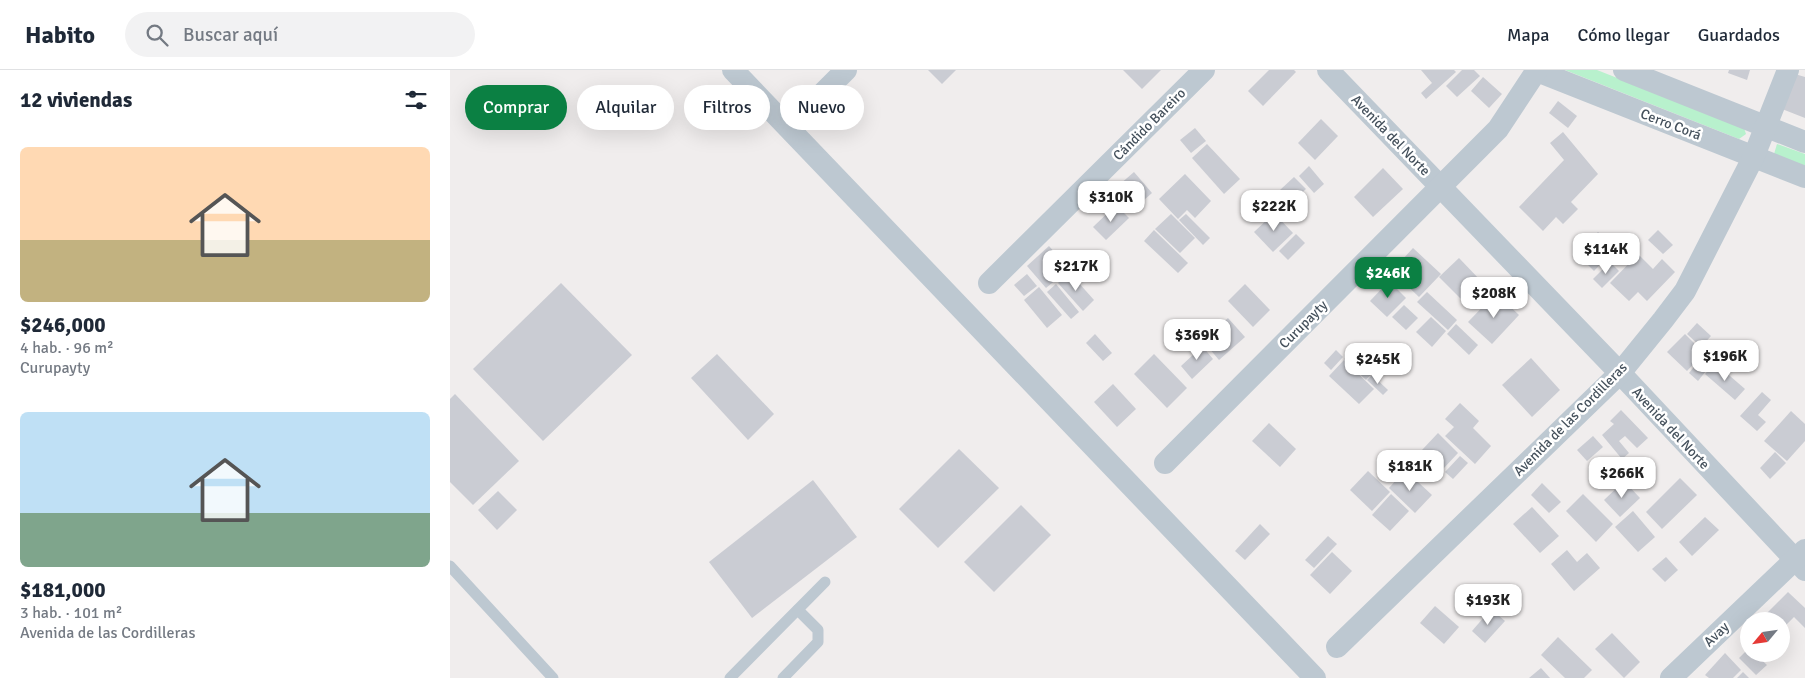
<!DOCTYPE html>
<html lang="es">
<head>
<meta charset="utf-8">
<style>
  body { margin:0; font-family:Signika,sans-serif; background:#f2f2f3; color:#1f2937; height:100vh; display:flex; flex-direction:column; font-size:19px; white-space:nowrap }
  * { box-sizing:border-box; margin:0 }
  p { font-size:16px; color:#747a83 }
  .icon { flex:none; width:28px; height:28px; fill:none; stroke:currentColor; stroke-width:2; stroke-linecap:round; stroke-linejoin:round }
  .map { position:relative; flex:1; overflow:hidden }
  .side { display:flex; flex-direction:column; background:#fff; width:450px }
  .side>* { flex:none }
  .guide { position:absolute; left:15px; top:15px; width:475px; height:45px; display:flex; gap:10px }
  .needle { width:32px; rotate:241deg }
  .controls { position:absolute; left:1290px; top:542px; display:grid; gap:10px }
  .controls a { display:grid; place-items:center; width:50px; height:50px; border-radius:50%; background:#fff; box-shadow:0 5px 20px #0002; font-size:25px }
  .price { position:absolute; translate:-50% -42px; padding:0 11px; border-radius:10px; background:#fff; color:#222; font-size:16px; line-height:32px; filter:drop-shadow(0 1px 2px #0008) }
  .price::after { content:''; position:absolute; left:50%; top:30px; width:15px; height:11px; margin-left:-8px; background:inherit; clip-path:polygon(0 0,100% 0,50% 100%) }
  .price.selected { background:#0b8043; color:#fff }
  ul { padding:0; list-style:none }
  li { display:grid; align-content:center; gap:10px; height:265px; padding:0 20px }
  li span { display:grid; place-items:center; height:155px; border-radius:8px; color:#555 }
  li>.icon { margin-inline-start:auto }
  span .icon { width:90px; height:90px; fill:#fffc; stroke-width:1 }
  li b { font-size:21px }
  h2 { display:flex; justify-content:space-between; align-items:center; height:60px; padding:0 20px; font-size:21px }
  .chip { padding:0 18px; border-radius:22px; background:#fff; box-shadow:0 5px 20px #0002; font-size:18px; line-height:45px }
  .chip.selected { background:#0b8043; color:#fff }
  header { display:flex; align-items:center; gap:30px; box-sizing:border-box; height:70px; padding:0 25px; background:#fff; border-bottom:1px solid #e0e1e3 }
  header strong { font-size:24px }
  nav { display:flex; gap:28px; margin-inline-start:auto; font-size:18px }
  .search { width:350px; height:45px; background:#f2f2f3; display:flex; align-items:center; gap:12px; box-sizing:border-box; padding:0 18px; border-radius:28px; color:#747a83; font-size:19px }
  main { display:flex; flex:1; min-height:0 }
  .map>svg:first-child { display:block }
  .green { fill:#b8f1cd }
  .building { fill:#caccd3 }
  .lines { fill:none; stroke-linecap:round; stroke-linejoin:round }
  .lane { stroke:#bdc8d1; stroke-width:11 }
  .street { stroke:#bdc8d1; stroke-width:22 }
  .labels { text-anchor:middle; stroke-width:5; stroke-linejoin:round; paint-order:stroke }
  .street-label { font-size:14px; fill:#45515c; stroke:#fff }
</style>
</head>
<body>
<header>
<strong>Habito</strong>
<div class="search"><svg class="icon" aria-label="search" viewBox="0 0 24 24"><circle cx="10" cy="10" r="6"/><path d="M15 15l6 6"/></svg>Buscar aquí</div>
<nav><a>Mapa</a><a>Cómo llegar</a><a>Guardados</a></nav>
</header>
<main>
<section class="side">
<h2>12 viviendas<svg class="icon" aria-label="filters" viewBox="0 0 24 24"><path d="M4 7h16M4 17h16"/><circle cx="9" cy="7" r="2"/><circle cx="15" cy="17" r="2"/></svg></h2>
<ul>
<li><span style="background:linear-gradient(#ffd9b3 60%,#c2b280 0)"><svg class="icon" aria-label="home" viewBox="0 0 24 24"><path d="M3 11l9-7 9 7M6 9v11h12V9"/></svg></span><div><b>$246,000</b><p>4 hab. · 96 m²</p><p>Curupayty</p></div></li>
<li><span style="background:linear-gradient(#bfe0f5 65%,#7fa58c 0)"><svg class="icon" aria-label="home" viewBox="0 0 24 24"><path d="M3 11l9-7 9 7M6 9v11h12V9"/></svg></span><div><b>$181,000</b><p>3 hab. · 101 m²</p><p>Avenida de las Cordilleras</p></div></li>
</ul>
</section>
<div class="map">
<svg width="1355" height="608" viewBox="0 0 1355 608">
  <rect width="100%" height="100%" fill="#f0eded"/>
  <g class="green">
    <path d="M1115 0H1147L1294 58 1296 64 1289 69Z"/>
    <path d="M1327 74 1355 84V97L1324 84Z"/>
  </g>
  <g class="building">
    <path d="M478 0H506L492 14Z"/>
    <path d="M673 0H711L692 19Z"/>
    <path d="M819 0H844L846 2 813 36 798 21Z"/>
    <path d="M971 0H1004L1006 2 976 29 971 23 982 13Z"/>
    <path d="M1012 0H1024L1030 6 1007 27 996 16Z"/>
    <path d="M1279 0H1300L1297 10 1278 3Z"/>
    <path d="M1345 4 1355 7V48L1332 39Z"/>
    <path d="M1033 7 1052 24 1039 38 1021 21Z"/>
    <path d="M1108 31 1127 46 1118 58 1099 43Z"/>
    <path d="M871 49 888 66 865 90 848 73Z"/>
    <path d="M745 58 756 71 741 83 730 70Z"/>
    <path d="M1113 62 1148 104 1121 132 1128 139 1113 154 1106 147 1093 161 1069 137 1114 90 1100 73Z"/>
    <path d="M757 74 790 109 774 124 742 88Z"/>
    <path d="M859 96 874 114 864 123 849 106Z"/>
    <path d="M933 98 953 119 923 147 904 127Z"/>
    <path d="M684 102 702 123 687 136 669 115Z"/>
    <path d="M735 104 761 131 745 148 737 140 728 149 709 129Z"/>
    <path d="M844 107 856 119 828 144 817 132Z"/>
    <path d="M666 135 679 148 656 170 643 157Z"/>
    <path d="M824 143 843 163 823 182 804 162Z"/>
    <path d="M721 144 745 168 730 183 705 159Z"/>
    <path d="M736 144 760 168 753 175 729 150Z"/>
    <path d="M704 160 738 193 728 203 694 171Z"/>
    <path d="M1208 160 1223 175 1213 184 1198 170Z"/>
    <path d="M1148 162 1165 179 1144 201 1127 184Z"/>
    <path d="M846 164 855 173 838 190 829 181Z"/>
    <path d="M599 176 619 199 596 218 577 196Z"/>
    <path d="M963 178 991 204 969 227 942 201Z"/>
    <path d="M1188 184 1203 199 1212 189 1225 202 1197 231 1188 222 1179 231 1160 213Z"/>
    <path d="M1009 188 1031 211 1012 230 989 207Z"/>
    <path d="M1160 192 1169 201 1152 218 1143 209Z"/>
    <path d="M619 202 644 230 633 241 608 213Z"/>
    <path d="M577 204 587 216 574 226 564 215Z"/>
    <path d="M939 211 956 228 937 247 920 231Z"/>
    <path d="M111 213 182 285 93 371 23 299Z"/>
    <path d="M606 214 629 242 621 249 597 222Z"/>
    <path d="M795 214 820 240 803 257 778 231Z"/>
    <path d="M589 217 612 245 597 258 574 230Z"/>
    <path d="M977 222 1007 250 998 260 967 232Z"/>
    <path d="M1046 223 1069 245 1042 274 1018 252Z"/>
    <path d="M954 235 968 248 956 260 942 247Z"/>
    <path d="M981 247 996 261 982 277 966 262Z"/>
    <path d="M778 248 795 267 769 290 753 271Z"/>
    <path d="M1247 253 1261 266 1251 277 1237 264Z"/>
    <path d="M1006 254 1028 275 1019 285 997 264Z"/>
    <path d="M645 264 662 283 653 291 636 273Z"/>
    <path d="M1235 264 1254 283 1237 301 1217 282Z"/>
    <path d="M748 271 763 289 742 309 731 296 744 284 740 278Z"/>
    <path d="M905 278 927 298 916 310 894 289Z"/>
    <path d="M886 280 893 287 881 300 874 293Z"/>
    <path d="M267 284 324 344 298 370 241 308Z"/>
    <path d="M704 284 737 318 717 338 684 304Z"/>
    <path d="M1081 288 1110 320 1082 347 1052 315Z"/>
    <path d="M894 290 924 319 909 334 879 306Z"/>
    <path d="M1247 293 1256 301 1248 311 1239 303Z"/>
    <path d="M1265 293 1295 319 1285 330 1255 304Z"/>
    <path d="M922 305 938 320 933 325 917 310Z"/>
    <path d="M663 314 686 339 667 357 644 332Z"/>
    <path d="M1312 322 1321 330 1308 345 1316 352 1307 361 1290 346Z"/>
    <path d="M5 324 69 391 23 435 0 412V329Z"/>
    <path d="M1010 333 1029 351 1023 358 1041 376 1025 394 995 366 1004 357 995 349Z"/>
    <path d="M1171 340 1198 368 1187 378 1175 366 1169 371 1179 383 1172 389 1152 365 1164 354 1160 351Z"/>
    <path d="M1341 341 1355 354V371L1337 391 1314 371Z"/>
    <path d="M819 353 846 379 830 397 802 371Z"/>
    <path d="M988 363 1008 383 993 399 972 380Z"/>
    <path d="M1143 366 1153 377 1137 391 1127 380Z"/>
    <path d="M509 379 549 418 488 478 449 439Z"/>
    <path d="M1325 382 1336 393 1320 409 1310 398Z"/>
    <path d="M1010 386 1018 393 1003 409 995 402Z"/>
    <path d="M955 400 982 425 965 443 939 418Z"/>
    <path d="M918 401 940 422 922 441 900 420Z"/>
    <path d="M1230 408 1247 425 1212 459 1196 442Z"/>
    <path d="M363 410 407 467 302 548 259 492Z"/>
    <path d="M1174 411 1190 428 1170 447 1154 430Z"/>
    <path d="M1092 413 1111 432 1099 443 1081 425Z"/>
    <path d="M48 421 67 440 47 460 28 440Z"/>
    <path d="M941 424 959 441 940 461 922 445Z"/>
    <path d="M1133 424 1163 454 1146 472 1116 441Z"/>
    <path d="M571 435 601 465 544 522 514 492Z"/>
    <path d="M1082 437 1109 466 1090 483 1063 454Z"/>
    <path d="M1183 441 1205 467 1188 482 1165 457Z"/>
    <path d="M1255 447 1269 460 1242 486 1229 472Z"/>
    <path d="M810 454 820 464 795 490 785 481Z"/>
    <path d="M878 466 887 474 864 498 855 490Z"/>
    <path d="M1117 480 1127 492 1137 483 1150 498 1124 521 1101 494Z"/>
    <path d="M882 482 902 501 880 524 860 505Z"/>
    <path d="M1216 487 1228 500 1215 512 1202 499Z"/>
    <path d="M1338 522 1355 538V558L1344 547 1331 560V551H1309Z"/>
    <path d="M985 536 1009 557 994 574 970 553Z"/>
    <path d="M1041 539 1055 551 1035 573 1022 561Z"/>
    <path d="M1162 563 1190 592 1174 608 1145 579Z"/>
    <path d="M1108 567 1142 600 1134 608H1115L1091 585Z"/>
    <path d="M1299 578V584H1305L1317 595 1306 605 1289 588Z"/>
    <path d="M1275 583 1291 600 1283 608H1259L1255 605Z"/>
    <path d="M1091 598 1100 608H1079Z"/>
    <path d="M1293 602 1299 608H1287Z"/>
  </g>
  <g class="lines">
    <g class="lane">
      <path d="M0 496 103 608"/>
      <path d="M280 608 375 512"/>
      <path d="M333 608 368 572V560L348 540"/>
    </g>
    <g class="street">
      <path d="M283 0 865 608"/>
      <path d="M878 0 1170 303 1355 500"/>
      <path d="M1174 0 1355 72"/>
      <path d="M1087 1 1355 107"/>
      <path d="M364 32 396 0"/>
      <path d="M539 213 754 0"/>
      <path d="M715 393 1048 59 1087 0"/>
      <path d="M887 577 1170 303 1213 250 1235 221 1304 86 1338 0"/>
      <path d="M1221 608 1355 480"/>
    </g>
  </g>
  <g class="labels">
    <g class="street-label">
      <text transform="translate(699 54) rotate(-45)" y="5">Cándido Bareiro</text>
      <text transform="translate(1221 54) rotate(21)" y="5">Cerro Corá</text>
      <text transform="translate(941 65) rotate(46)" y="5">Avenida del Norte</text>
      <text transform="translate(853 254) rotate(-45)" y="5">Curupayty</text>
      <text transform="translate(1120 349) rotate(-45)" y="5">Avenida de las Cordilleras</text>
      <text transform="translate(1221 358) rotate(47)" y="5">Avenida del Norte</text>
      <text transform="translate(1266 564) rotate(-44)" y="5">Avay</text>
    </g>
  </g>
</svg>
<div class="controls">
<a><svg class="needle" viewBox="-14 -14 28 28"><path d="M0-13l5 13h-10z" fill="#e53935"/><path d="M0 13l5-13h-10z" fill="#747a83"/></svg></a>
</div>
<b class="price" style="left:661px;top:153px">$310K</b>
<b class="price" style="left:824px;top:162px">$222K</b>
<b class="price" style="left:1156px;top:205px">$114K</b>
<b class="price" style="left:626px;top:222px">$217K</b>
<b class="price selected" style="left:938px;top:229px">$246K</b>
<b class="price" style="left:1044px;top:249px">$208K</b>
<b class="price" style="left:747px;top:291px">$369K</b>
<b class="price" style="left:1275px;top:312px">$196K</b>
<b class="price" style="left:928px;top:315px">$245K</b>
<b class="price" style="left:960px;top:422px">$181K</b>
<b class="price" style="left:1172px;top:429px">$266K</b>
<b class="price" style="left:1038px;top:556px">$193K</b>
<div class="guide">
<a class="chip selected">Comprar</a>
<a class="chip">Alquilar</a>
<a class="chip">Filtros</a>
<a class="chip">Nuevo</a>
</div>
</div>
</main>
</body>
</html>
